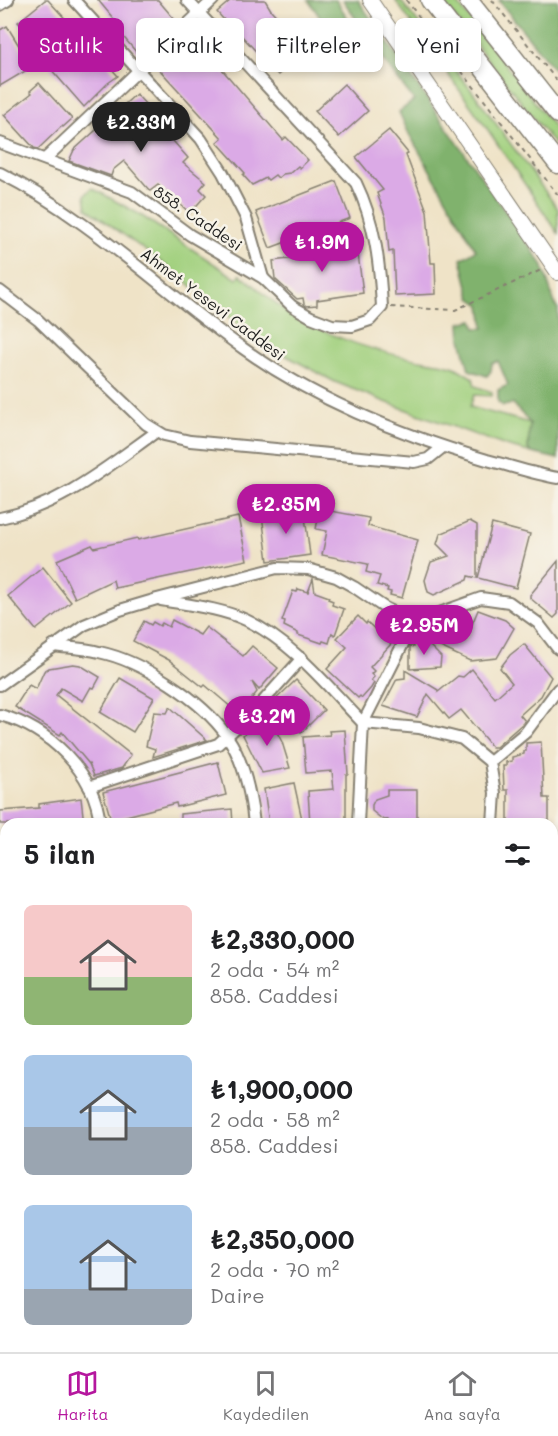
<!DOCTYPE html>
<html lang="tr">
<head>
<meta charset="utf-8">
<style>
  body { margin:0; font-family:Mali,sans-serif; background:#f6f6f6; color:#202124; height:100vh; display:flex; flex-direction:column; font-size:22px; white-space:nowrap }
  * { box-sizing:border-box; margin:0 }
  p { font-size:20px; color:#757577 }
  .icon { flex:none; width:33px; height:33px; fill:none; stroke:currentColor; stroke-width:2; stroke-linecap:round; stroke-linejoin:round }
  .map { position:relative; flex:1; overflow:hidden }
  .drawer { position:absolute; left:0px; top:818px; width:558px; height:536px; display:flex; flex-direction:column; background:#fff; border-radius:18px 18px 0 0; box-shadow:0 3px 9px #0003 }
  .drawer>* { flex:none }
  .banner { position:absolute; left:18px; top:18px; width:522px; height:54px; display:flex; gap:12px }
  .price { position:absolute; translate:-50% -51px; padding:0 14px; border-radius:21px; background:#b5179e; color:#fff; font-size:20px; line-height:39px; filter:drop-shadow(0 2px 3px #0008) }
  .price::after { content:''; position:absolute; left:50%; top:36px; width:18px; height:14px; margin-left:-9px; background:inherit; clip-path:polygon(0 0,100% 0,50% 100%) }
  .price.selected { background:#222; color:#fff }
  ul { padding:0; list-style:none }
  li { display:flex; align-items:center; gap:18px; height:150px; padding:0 24px }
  li span { display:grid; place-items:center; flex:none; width:168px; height:120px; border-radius:9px; color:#555 }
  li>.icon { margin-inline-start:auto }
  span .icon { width:72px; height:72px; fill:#fffc; stroke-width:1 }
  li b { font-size:26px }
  h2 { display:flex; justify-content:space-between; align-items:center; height:72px; padding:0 24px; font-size:26px }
  .pill { padding:0 21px; border-radius:9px; background:#fff; box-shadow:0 3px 9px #0003; font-size:21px; line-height:54px }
  .pill.selected { background:#b5179e; color:#fff }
  .tabs { display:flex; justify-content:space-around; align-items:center; height:84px; border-top:2px solid #e0e0e0; background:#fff; font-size:16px; color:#757577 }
  .tabs a { display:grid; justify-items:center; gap:3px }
  .tabs .selected { color:#b5179e }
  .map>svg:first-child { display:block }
  .green { fill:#a1d07e; stroke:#5e764d; stroke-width:1.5 }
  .forest { fill:#80b26d; stroke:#4e6744; stroke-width:1.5 }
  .building { fill:#dbaae6 }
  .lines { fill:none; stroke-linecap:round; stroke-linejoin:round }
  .minor-casing { stroke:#868072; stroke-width:14 }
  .tertiary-casing { stroke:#868072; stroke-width:16 }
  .secondary-casing { stroke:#868072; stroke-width:18 }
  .trunk-casing { stroke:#868072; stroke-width:21 }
  .path { stroke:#868072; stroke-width:2; stroke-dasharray:4.5 4.5; stroke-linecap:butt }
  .minor { stroke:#fff; stroke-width:10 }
  .tertiary { stroke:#fff; stroke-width:14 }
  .secondary { stroke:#fff; stroke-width:15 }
  .trunk { stroke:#fff; stroke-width:18 }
  .labels { text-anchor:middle; stroke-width:5; stroke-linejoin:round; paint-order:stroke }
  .street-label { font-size:16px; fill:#1c1c1c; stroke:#f7f3e8 }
</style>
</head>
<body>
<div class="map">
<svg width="558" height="1352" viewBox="0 0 558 1352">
  <rect width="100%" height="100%" fill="#f7f3e8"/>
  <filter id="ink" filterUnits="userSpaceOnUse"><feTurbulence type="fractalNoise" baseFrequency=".0167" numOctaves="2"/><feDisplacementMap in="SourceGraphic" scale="12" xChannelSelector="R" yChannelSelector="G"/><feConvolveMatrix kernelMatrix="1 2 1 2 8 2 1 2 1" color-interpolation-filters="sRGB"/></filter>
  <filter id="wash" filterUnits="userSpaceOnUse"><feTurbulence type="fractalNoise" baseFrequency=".008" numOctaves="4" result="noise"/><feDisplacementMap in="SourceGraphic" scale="24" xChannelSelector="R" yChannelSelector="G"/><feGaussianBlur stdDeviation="1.35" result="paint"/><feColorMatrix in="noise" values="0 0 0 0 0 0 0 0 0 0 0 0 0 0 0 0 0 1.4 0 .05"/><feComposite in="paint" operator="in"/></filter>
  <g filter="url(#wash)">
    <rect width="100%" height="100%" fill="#efe3c7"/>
    <g class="green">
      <path d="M395 0H400L476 96 558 209V233L488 130Z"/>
      <path d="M441 0H455L558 132V149Z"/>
      <path d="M92 188 139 214 237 279 240 275C256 285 268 299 284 309 332 341 388 356 444 364L455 367 473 378 475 386 492 392V396L474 395 470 407 530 423 528 449 532 453 506 446 388 403 335 382 259 341 172 270 87 208 85 195Z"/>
      <path d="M552 1004H558V1079L552 1080Z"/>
    </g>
    <g class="forest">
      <path d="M308 0H336L353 26 367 56 366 60 361 61 349 50 345 40 334 37Z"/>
      <path d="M343 0H358L542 264 555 304 558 309V459L532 453 528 449 530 423 513 404 503 406 498 402V390L508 385 498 361 492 364 491 371 487 376 469 370 461 339 460 323 473 320 476 328H484L481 305 471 298 461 259 476 250 409 134 399 112 414 100 387 65Z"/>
      <path d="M499 0H558V74L500 2Z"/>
    </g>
    <g id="blocks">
      <g class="building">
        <path d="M45 0H48L118 76 108 83 84 107 50 68 55 64 18 22Z"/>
        <path d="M98 0H158L175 20 137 53 115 27 118 24Z"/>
        <path d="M231 0H265L271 10 307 49 278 75 241 35 239 37 217 12Z"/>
        <path d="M7 26 32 67 0 86V30Z"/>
        <path d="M194 37 283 140 286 137 308 160 300 168 298 166 290 173 283 174 278 178 275 175 268 180 266 178 252 185 243 175 245 173 217 142 222 138 158 68Z"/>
        <path d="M39 83 72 119 63 127 62 126 38 149 34 148 4 115 32 93 30 91Z"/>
        <path d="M344 84 368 111 339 137 315 111Z"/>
        <path d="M136 94 162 122 159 125 188 158 183 163 206 182 200 189 206 195 190 213 158 185 150 191 124 161 113 170 111 176 69 161 74 150Z"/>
        <path d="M389 130 408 153 406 155 427 211 431 263H435L436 294 395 296 393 251 389 252 386 218 377 193 383 190 356 157Z"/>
        <path d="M336 181 350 218 270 248 256 212Z"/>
        <path d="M356 238 363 293 317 300V305L306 306 304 304 303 298 297 299 275 279 273 261 326 254 324 243Z"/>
        <path d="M304 509 310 555 268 561 262 515Z"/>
        <path d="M320 509 369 518 368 526 418 540 402 598 390 595 391 592 387 591 388 588 377 585 380 576 366 572 368 564 322 555 327 531 316 529Z"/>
        <path d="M238 517 247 560 115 588 113 580 75 598 57 560 92 545 94 548 137 538 138 540Z"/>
        <path d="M470 521 477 525V578L468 576 467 580 434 595 428 592 425 580 431 562 449 556 437 544 440 534Z"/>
        <path d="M492 524 530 534 516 588 478 578Z"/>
        <path d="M558 561V614L554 618 530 598V595Z"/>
        <path d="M43 567 71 602 36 630 8 596Z"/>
        <path d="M313 579 315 592 329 597 328 599 333 601 332 605 344 609 335 635 332 633 329 643 323 641 322 643 298 635V633L284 626 285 622 282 621 293 591 297 592 298 589 308 592Z"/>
        <path d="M478 610 505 620 514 628 497 658 470 661 434 644 435 635 442 634 451 629H453L465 641Z"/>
        <path d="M358 616 366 624 367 622 391 644 370 667 374 671 371 674 374 677 371 680 374 683 371 688 362 698 360 696 358 698 327 669 347 647 337 638Z"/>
        <path d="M172 620 200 635 206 627 243 656 252 646 278 668 259 690 252 682 257 692 239 714 205 685 203 687 169 660 133 641 144 621 151 625 153 622 160 626 162 623 169 627Z"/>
        <path d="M423 639 441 657 440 667 410 669V646L414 647 413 640Z"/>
        <path d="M524 644 551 677 541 696 520 715 525 721 522 724 496 747H492L461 710 449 719 428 694 417 717 383 706 397 679 405 678V670L438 690V692L458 676 463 677 472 669 495 698 512 683 500 668 510 655Z"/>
        <path d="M73 664 80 665 100 677 94 688 91 687 83 701 61 688 56 695 131 755 122 768 94 776 89 764 62 732 60 735 15 707 29 685 36 689 44 671 49 668Z"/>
        <path d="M120 678 154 698 133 732 100 712Z"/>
        <path d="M296 680 324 710 301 733 272 703Z"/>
        <path d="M170 707 207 740 153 757 155 749 146 746 154 712 167 713Z"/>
        <path d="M268 715 282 742 290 768 262 773 243 735Z"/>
        <path d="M345 730 348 774H346V824H310L308 791 334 789 332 771 306 773 303 737 330 735 329 731Z"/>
        <path d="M541 742 544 798H549V824H508V790H504L503 766H506V762L512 761V757L524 754V751H526V743Z"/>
        <path d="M218 762 226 795 177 807 176 803 111 820 103 792Z"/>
        <path d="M294 783 303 824H269L264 789Z"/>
        <path d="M387 790H417V824H388V820L382 819 372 811V805L375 799 387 795Z"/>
        <path d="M81 798 84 824H0V811L39 808V804Z"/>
        <path d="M232 809 233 824H181L180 819V814Z"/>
      </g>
    </g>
  </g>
  <g filter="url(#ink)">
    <use href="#blocks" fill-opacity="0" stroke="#868072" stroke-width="1.5"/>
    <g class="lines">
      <g class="minor-casing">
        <g id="minor">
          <path d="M74 0 201 139 223 173 246 218 263 278"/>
          <path d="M0 5 8 0"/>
          <path d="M0 143 132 192 190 235 263 278 292 306 311 317 332 325 352 326 370 320 382 307C380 264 375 222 356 183L187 0"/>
          <path d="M45 159 213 0"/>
          <path d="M0 173C90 218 162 291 244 349 317 401 401 435 487 460 511 466 534 474 558 478"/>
          <path d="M0 291 38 320 146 424 164 435 190 441 414 462 428 459 443 447"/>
          <path d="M0 518C61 506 107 467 156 432"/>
          <path d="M161 600C189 605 220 608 246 620 294 643 327 686 363 723L419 728 462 739 490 762 495 793 493 824"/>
          <path d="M53 646C68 648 84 648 99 652 142 661 202 700 227 736 244 761 251 795 254 824"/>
          <path d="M0 685 84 625 120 610 157 599 277 568 308 569 336 577 354 587 385 608 414 622 481 598 509 602 538 623 558 649"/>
          <path d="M0 715C48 728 95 771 100 824"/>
          <path d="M490 762 526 732 558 689"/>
          <path d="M89 787 218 744 257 708 302 658"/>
          <path d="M358 824 363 723 414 622"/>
          <path d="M552 853H558"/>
          <path d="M0 877H6"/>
          <path d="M552 946 558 944"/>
          <path d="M552 1004H558"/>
          <path d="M0 1022 6 1021"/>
          <path d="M552 1080 558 1079"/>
          <path d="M552 1159 558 1162"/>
          <path d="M552 1279 558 1282"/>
          <path d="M0 1295H6"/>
          <path d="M254 1352 259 1347"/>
          <path d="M416 1352 419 1347"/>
        </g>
      </g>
      <g class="tertiary-casing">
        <path id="tertiary" d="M370 0 558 273"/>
      </g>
      <g class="secondary-casing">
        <g id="secondary">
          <path d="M0 1118 6 1123"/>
          <path d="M0 1140 6 1146"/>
          <path d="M197 1347 203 1352"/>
          <path d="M221 1347 227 1352"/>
        </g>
      </g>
      <g class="trunk-casing">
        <g id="trunk">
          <path d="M430 0 558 164"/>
          <path d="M468 0 558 114"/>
        </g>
      </g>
      <g class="path">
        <path d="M406 0 558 195"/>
        <path d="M492 0 558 82"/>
        <path d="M391 307 455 310 541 270"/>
        <path d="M552 1048H558"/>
      </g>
      <use href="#minor" class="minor"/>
      <use href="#tertiary" class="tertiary"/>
      <use href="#secondary" class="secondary"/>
      <use href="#trunk" class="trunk"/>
    </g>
  </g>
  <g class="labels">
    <g class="street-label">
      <text transform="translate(198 218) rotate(34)" y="6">858. Caddesi</text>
      <text transform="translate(213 304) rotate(37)" y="6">Ahmet Yesevi Caddesi</text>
    </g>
  </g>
</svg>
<b class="price selected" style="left:141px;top:153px">₺2.33M</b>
<b class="price" style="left:322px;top:273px">₺1.9M</b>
<b class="price" style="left:286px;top:535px">₺2.35M</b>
<b class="price" style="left:424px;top:656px">₺2.95M</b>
<b class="price" style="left:267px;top:747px">₺3.2M</b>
<div class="banner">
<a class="pill selected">Satılık</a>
<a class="pill">Kiralık</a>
<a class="pill">Filtreler</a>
<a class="pill">Yeni</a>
</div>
<section class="drawer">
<h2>5 ilan<svg class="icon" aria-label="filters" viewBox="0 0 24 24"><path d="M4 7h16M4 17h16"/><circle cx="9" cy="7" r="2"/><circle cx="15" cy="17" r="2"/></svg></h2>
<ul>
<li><span style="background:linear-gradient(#f6c9c9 60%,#8fb573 0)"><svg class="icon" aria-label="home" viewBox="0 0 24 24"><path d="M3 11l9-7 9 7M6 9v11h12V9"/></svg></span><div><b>₺2,330,000</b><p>2 oda · 54 m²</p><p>858. Caddesi</p></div></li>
<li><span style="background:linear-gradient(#a9c7e8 60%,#9aa5b1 0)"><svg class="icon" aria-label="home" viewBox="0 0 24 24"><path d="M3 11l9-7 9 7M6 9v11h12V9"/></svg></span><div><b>₺1,900,000</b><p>2 oda · 58 m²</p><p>858. Caddesi</p></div></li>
<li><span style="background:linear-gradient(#a9c7e8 70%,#9aa5b1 0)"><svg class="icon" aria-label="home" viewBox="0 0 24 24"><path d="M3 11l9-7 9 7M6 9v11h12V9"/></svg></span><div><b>₺2,350,000</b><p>2 oda · 70 m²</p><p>Daire</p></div></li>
</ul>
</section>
</div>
<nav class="tabs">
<a class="selected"><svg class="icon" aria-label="map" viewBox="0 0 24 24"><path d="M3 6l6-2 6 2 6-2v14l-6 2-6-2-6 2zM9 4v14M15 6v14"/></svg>Harita</a>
<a><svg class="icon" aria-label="saved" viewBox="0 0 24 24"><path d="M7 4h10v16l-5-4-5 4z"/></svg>Kaydedilen</a>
<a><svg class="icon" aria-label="home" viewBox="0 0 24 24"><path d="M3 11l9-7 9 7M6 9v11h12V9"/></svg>Ana sayfa</a>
</nav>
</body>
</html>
